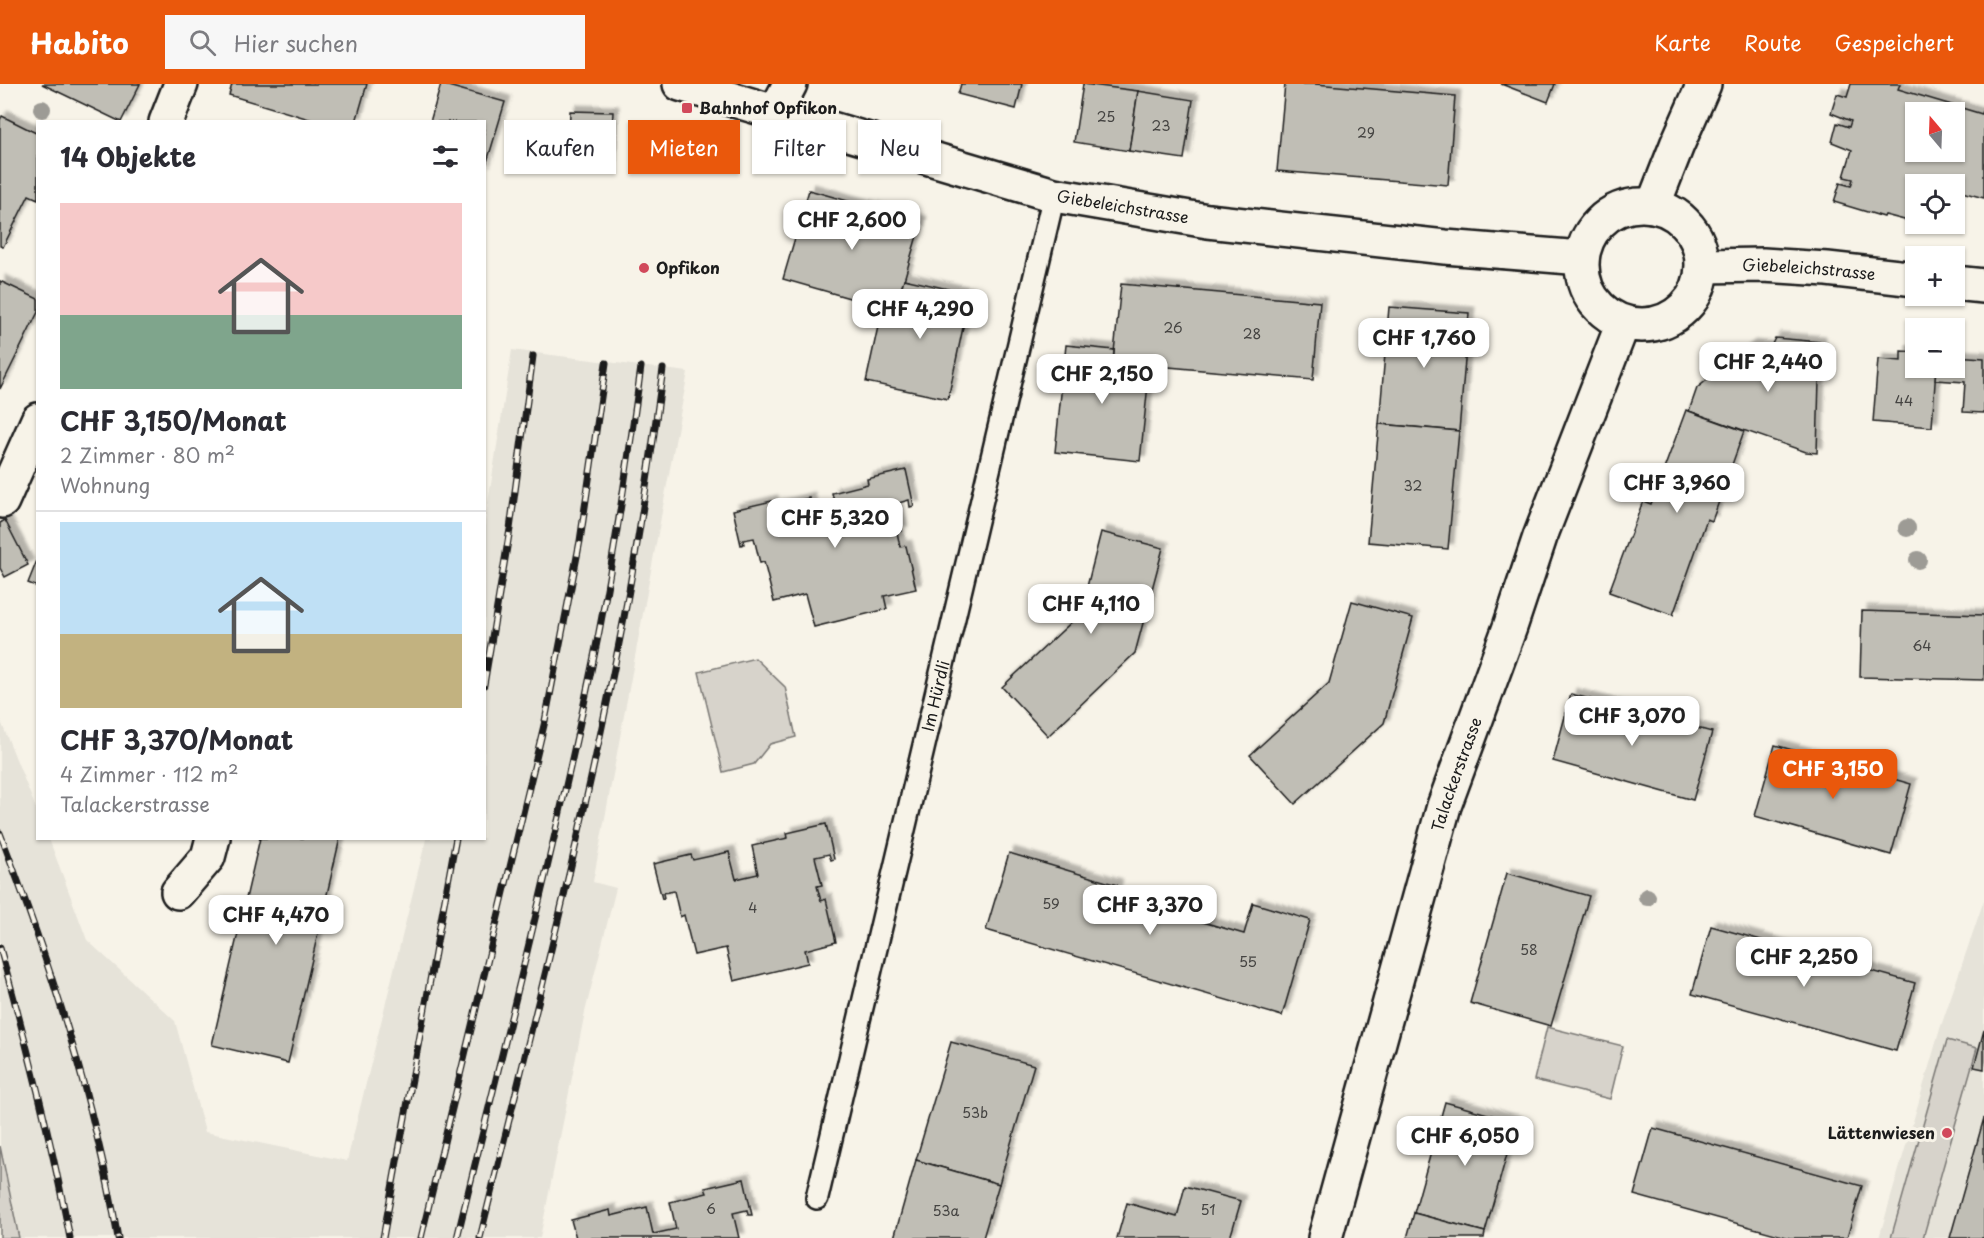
<!DOCTYPE html>
<html lang="de">
<head>
<meta charset="utf-8">
<style>
  body { margin:0; font-family:"Playpen Sans",sans-serif; background:#f7f7f7; color:#2b2b33; height:100vh; display:flex; flex-direction:column; font-size:22px; white-space:nowrap }
  * { box-sizing:border-box; margin:0 }
  p { font-size:20px; color:#7c7c81 }
  .icon { flex:none; width:33px; height:33px; fill:none; stroke:currentColor; stroke-width:2; stroke-linecap:round; stroke-linejoin:round }
  .map { position:relative; flex:1; overflow:hidden }
  .side { position:absolute; left:36px; top:36px; width:450px; height:720px; display:flex; flex-direction:column; background:#fff; border-radius:0px; box-shadow:0 2px 4px #0004 }
  .side>* { flex:none }
  .top-card { position:absolute; left:504px; top:36px; width:570px; height:54px; display:flex; gap:12px }
  .needle { width:39px; rotate:341deg }
  .buttons { position:absolute; left:1905px; top:18px; display:grid; gap:12px }
  .buttons a { display:grid; place-items:center; width:60px; height:60px; border-radius:0px; background:#fff; box-shadow:0 2px 4px #0004; font-size:30px }
  .price { position:absolute; translate:-50% -51px; padding:0 14px; border-radius:12px; background:#fff; color:#222; font-size:20px; line-height:39px; filter:drop-shadow(0 2px 3px #0008) }
  .price::after { content:''; position:absolute; left:50%; top:36px; width:18px; height:14px; margin-left:-9px; background:inherit; clip-path:polygon(0 0,100% 0,50% 100%) }
  .price.on { background:#ea580c; color:#fff }
  ul { padding:0; list-style:none }
  li { display:grid; align-content:center; gap:12px; height:318px; padding:0 24px }
  li+li { border-top:2px solid #e1e1e2 }
  li span { display:grid; place-items:center; height:186px; border-radius:0px; color:#555 }
  li>.icon { margin-inline-start:auto }
  span .icon { width:108px; height:108px; fill:#fffc; stroke-width:1 }
  li b { font-size:26px }
  h2 { display:flex; justify-content:space-between; align-items:center; height:72px; padding:0 24px; font-size:26px }
  .chip { padding:0 21px; border-radius:0px; background:#fff; box-shadow:0 2px 4px #0004; font-size:21px; line-height:54px }
  .chip.on { background:#ea580c; color:#fff }
  header { display:flex; align-items:center; gap:36px; box-sizing:border-box; height:84px; padding:0 30px; background:#ea580c; color:#fff }
  header strong { font-size:28px }
  nav { display:flex; gap:33px; margin-inline-start:auto; font-size:21px }
  .search { width:420px; height:54px; background:#f7f7f7; display:flex; align-items:center; gap:15px; box-sizing:border-box; padding:0 21px; border-radius:0px; color:#7c7c81; font-size:22px }
  .map>svg:first-child { display:block }
  .built { fill:#e6e3d9 }
  .green { fill:#d7d3cb; stroke:#7a7874; stroke-width:1.5 }
  .building { fill:#c0beb5; stroke:#1c1c1c; stroke-width:1.5; fill-rule:evenodd; filter:url(#shadow) }
  .lines { fill:none; stroke-linecap:round; stroke-linejoin:round }
  .lane-casing { stroke:#1c1c1c; stroke-width:26 }
  .street-casing { stroke:#1c1c1c; stroke-width:38 }
  .secondary-casing { stroke:#1c1c1c; stroke-width:38 }
  .lane { stroke:#f7f3e8; stroke-width:21 }
  .street { stroke:#f7f3e8; stroke-width:33 }
  .secondary { stroke:#f7f3e8; stroke-width:33 }
  .rail-casing { stroke:#1c1c1c; stroke-width:7 }
  .rail { stroke:#f7f3e8; stroke-width:4.5; stroke-dasharray:14; stroke-linecap:butt }
  .tree { fill:#9d9b95 }
  .poi-dot { fill:#d1495b; stroke:#f7f3e8; stroke-width:2 }
  .labels { text-anchor:middle; stroke-width:6; stroke-linejoin:round; paint-order:stroke }
  .number-label { font-size:14px; fill:#454442 }
  .poi-label { font-size:16px; font-weight:bold; fill:#1c1c1c; stroke:#f7f3e8; text-anchor:start }
  .street-label { font-size:16px; fill:#1c1c1c; stroke:#f7f3e8 }
</style>
</head>
<body>
<header>
<strong>Habito</strong>
<div class="search"><svg class="icon" aria-label="search" viewBox="0 0 24 24"><circle cx="10" cy="10" r="6"/><path d="M15 15l6 6"/></svg>Hier suchen</div>
<nav><a>Karte</a><a>Route</a><a>Gespeichert</a></nav>
</header>
<div class="map">
<svg width="1984" height="1154" viewBox="0 0 1984 1154">
  <defs>
    <filter id="shadow"><feDropShadow dx="5.5" dy="-5.5" stdDeviation="1.5" flood-color="#0004"/></filter>
  </defs>
  <rect width="100%" height="100%" fill="#f7f3e8"/>
  <filter id="ink" filterUnits="userSpaceOnUse"><feTurbulence type="fractalNoise" baseFrequency=".0167" numOctaves="2"/><feDisplacementMap in="SourceGraphic" scale="12" xChannelSelector="R" yChannelSelector="G"/><feConvolveMatrix kernelMatrix="1 2 1 2 8 2 1 2 1" color-interpolation-filters="sRGB"/></filter>
  <g filter="url(#ink)">
    <g class="built">
      <path d="M512 266 688 288 593 798 616 804 585 928 540 1154H19L0 1059V635L37 727 38 754 49 755 87 856 175 937 205 1048 347 1077 426 755 484 754 485 438Z"/>
      <path d="M1984 816V1154H1879L1940 945Z"/>
    </g>
    <g class="green">
      <path d="M755 574 785 603 796 653 770 660 754 680 723 688 699 588Z"/>
      <path d="M1547 943 1623 962 1610 1015 1534 996Z"/>
      <path d="M1947 956 1977 964 1923 1154H1891Z"/>
      <path d="M0 1062 19 1154H0Z"/>
    </g>
    <g class="building">
      <path d="M42 0H140L121 38Z"/>
      <path d="M232 0H367L356 38H319L229 11Z"/>
      <path d="M441 0 505 18 484 88V38H430Z"/>
      <path d="M961 0H1022L1016 25 958 10Z"/>
      <path d="M1083 0 1138 7 1129 67 1074 58Z"/>
      <path d="M1285 0H1315L1455 12 1448 101 1277 87Z"/>
      <path d="M1501 0H1555L1548 18Z"/>
      <path d="M1851 0H1900L1898 5 1982 30 1984 23V114L1954 106V100H1916V125L1912 138 1885 131 1884 133 1834 118 1840 99 1851 102 1853 95 1844 93 1852 66 1832 58 1837 39 1849 43 1851 37 1831 29 1837 10 1847 13ZM1916 28H1954V68H1916Z"/>
      <path d="M1138 7 1193 16 1184 75 1129 67Z"/>
      <path d="M570 27 613 28 610 86 568 84Z"/>
      <path d="M2 32 38 50V115L29 111 3 163 0 162V36Z"/>
      <path d="M581 42 598 43 597 60H580Z"/>
      <path d="M581 42 598 43 597 60H580Z"/>
      <path d="M809 106 921 138 895 227 783 195Z"/>
      <path d="M904 195 970 210 948 315 866 298 882 224 895 227Z"/>
      <path d="M0 197 38 215V228L0 305Z"/>
      <path d="M1121 200 1320 218 1313 296 1113 278Z"/>
      <path d="M1389 223 1469 229 1459 347 1379 340Z"/>
      <path d="M1775 254 1820 258 1817 369 1806 368 1689 327 1697 304 1750 262 1770 264Z"/>
      <path d="M1066 261 1114 266 1113 278 1150 281 1140 377 1055 368Z"/>
      <path d="M1901 267 1916 268V284H1936L1932 343 1873 338 1878 275 1901 277Z"/>
      <path d="M1954 272 1984 274V329L1963 328 1965 298 1935 296 1936 284H1954Z"/>
      <path d="M1686 326 1744 347 1712 437 1707 435 1673 531 1609 508 1643 417 1651 420Z"/>
      <path d="M1379 340 1459 347 1448 465 1368 458Z"/>
      <path d="M906 386 914 422 910 423 909 416 895 420 902 447 897 448 900 463 906 462 916 505 884 512 887 525 814 543 805 510 774 518 764 478 760 479 754 454 743 456 744 460 741 461 733 426 772 417 773 423 809 414 816 441 827 439 838 436 832 409 868 400 867 395Z"/>
      <path d="M5 436 28 481 5 493 0 484V439Z"/>
      <path d="M1101 448 1163 464 1135 569 1048 652 1002 603 1080 530Z"/>
      <path d="M38 474V503L28 499Z"/>
      <path d="M1352 517 1413 534 1384 639 1295 720 1250 671 1329 599Z"/>
      <path d="M1862 527 1984 531V596L1860 593Z"/>
      <path d="M1571 610 1712 648 1693 716 1553 677Z"/>
      <path d="M1775 661 1911 700 1891 771 1755 732Z"/>
      <path d="M826 740 834 775 831 776 829 770 815 773 822 801 817 802 821 817 826 815 836 858 805 866 808 879 734 897 726 864 694 871 684 831 680 833 674 807 663 809 664 814 662 815 653 780 691 771 693 776 729 768 736 795 758 790 752 762 788 754 787 749Z"/>
      <path d="M260 754H340L288 979 212 961Z"/>
      <path d="M1009 769 1117 801 1114 812 1244 850 1253 819 1310 836 1282 932 986 846Z"/>
      <path d="M1507 789 1589 812 1551 942 1470 919Z"/>
      <path d="M1711 842 1915 899 1896 967 1692 910Z"/>
      <path d="M1984 946V985L1974 983Z"/>
      <path d="M951 958 1034 981 999 1100 916 1076Z"/>
      <path d="M1445 1018 1516 1038 1485 1148 1414 1129Z"/>
      <path d="M1984 1034V1154H1950Z"/>
      <path d="M1653 1044 1862 1102 1847 1154H1790L1634 1111Z"/>
      <path d="M916 1076 999 1100 983 1154H894Z"/>
      <path d="M744 1095 752 1131H748L747 1126 733 1129 739 1154H576L571 1136 610 1126 611 1132 647 1123 653 1150 676 1145 670 1118 707 1109 705 1104Z"/>
      <path d="M1185 1102 1241 1117 1230 1154H1117L1127 1119 1177 1133Z"/>
      <path d="M1414 1129 1485 1148 1484 1154H1407Z"/>
    </g>
    <g class="lines">
      <g class="lane-casing">
        <g id="lane">
          <path id="s1" d="M817 1114 1054 111"/>
        </g>
      </g>
      <g class="street-casing">
        <g id="street">
          <path d="M776 27 790 0"/>
          <path d="M166 38 181 0"/>
          <path d="M2 417 38 336"/>
          <path d="M178 808 208 773 213 754"/>
        </g>
      </g>
      <g class="secondary-casing">
        <g id="secondary">
          <path id="s2" d="M680 0 1054 111 1208 137 1445 163 1582 174"/>
          <circle cx="1642" cy="181" r="60"/>
          <path d="M1653 122 1677 61 1704 0"/>
          <path id="s3" d="M1703 182 1763 181 1827 185 1916 195"/>
          <path d="M1954 199 1984 202"/>
          <path id="s4" d="M1325 1154 1444 722 1510 543 1540 453 1623 239"/>
        </g>
      </g>
      <use href="#lane" class="lane"/>
      <use href="#street" class="street"/>
      <use href="#secondary" class="secondary"/>
      <g class="rail-casing">
        <g id="rail">
          <path d="M484 601 510 445 533 272"/>
          <path d="M0 749C50 880 94 1015 118 1154"/>
          <path d="M0 864C27 960 51 1056 70 1154"/>
          <path d="M383 1154 456 754"/>
          <path d="M421 1154 545 637 580 457 606 279"/>
          <path d="M457 1154C506 952 558 751 599 548 616 460 629 372 641 283"/>
          <path d="M480 1154C529 953 582 752 621 549 638 462 651 374 663 285"/>
        </g>
      </g>
      <use href="#rail" class="rail"/>
    </g>
    <g class="tree">
      <circle cx="42" cy="25" r="9"/>
      <circle cx="1907" cy="444" r="9"/>
      <circle cx="1918" cy="476" r="9"/>
      <circle cx="1647" cy="813" r="9"/>
    </g>
  </g>
  <g class="poi-dot">
    <rect x="681" y="18" width="12" height="12" rx="3"/>
    <circle cx="644" cy="184" r="6"/>
    <circle cx="1947" cy="1049" r="6"/>
  </g>
  <g class="labels">
    <g class="number-label">
      <text x="1106" y="38">25</text>
      <text x="1161" y="47">23</text>
      <text x="1366" y="54">29</text>
      <text x="1173" y="249">26</text>
      <text x="1252" y="255">28</text>
      <text x="1904" y="322">44</text>
      <text x="1413" y="407">32</text>
      <text x="1922" y="567">64</text>
      <text x="1051" y="825">59</text>
      <text x="753" y="829">4</text>
      <text x="1529" y="871">58</text>
      <text x="1248" y="883">55</text>
      <text x="975" y="1034">53b</text>
      <text x="711" y="1130">6</text>
      <text x="1208" y="1131">51</text>
      <text x="946" y="1132">53a</text>
    </g>
    <g class="poi-label">
      <text x="699" y="30">Bahnhof Opfikon</text>
      <text x="656" y="190">Opfikon</text>
      <text x="1935" y="1055" text-anchor="end">Lättenwiesen</text>
    </g>
    <g class="street-label">
      <text dy="6" stroke="none"><textPath href="#s2" startOffset="460">Giebeleichstrasse</textPath></text>
      <text dy="6" stroke="none"><textPath href="#s3" startOffset="106">Giebeleichstrasse</textPath></text>
      <text dy="6" stroke="none"><textPath href="#s1" startOffset="516">Im Hürdli</textPath></text>
      <text dy="6" stroke="none"><textPath href="#s4" startOffset="482">Talackerstrasse</textPath></text>
    </g>
  </g>
</svg>
<div class="buttons">
<a><svg class="needle" viewBox="-14 -14 28 28"><path d="M0-13l5 13h-10z" fill="#e53935"/><path d="M0 13l5-13h-10z" fill="#7c7c81"/></svg></a>
<a><svg class="icon" aria-label="locate" viewBox="0 0 24 24"><circle cx="12" cy="12" r="6"/><path d="M12 2v4M12 18v4M2 12h4M18 12h4"/></svg></a>
<a>+</a>
<a>−</a>
</div>
<b class="price" style="left:852px;top:167px">CHF 2,600</b>
<b class="price" style="left:920px;top:256px">CHF 4,290</b>
<b class="price" style="left:1424px;top:285px">CHF 1,760</b>
<b class="price" style="left:1768px;top:309px">CHF 2,440</b>
<b class="price" style="left:1102px;top:321px">CHF 2,150</b>
<b class="price" style="left:1677px;top:430px">CHF 3,960</b>
<b class="price" style="left:835px;top:465px">CHF 5,320</b>
<b class="price" style="left:1091px;top:551px">CHF 4,110</b>
<b class="price" style="left:1632px;top:663px">CHF 3,070</b>
<b class="price on" style="left:1833px;top:716px">CHF 3,150</b>
<b class="price" style="left:1150px;top:852px">CHF 3,370</b>
<b class="price" style="left:276px;top:862px">CHF 4,470</b>
<b class="price" style="left:1804px;top:904px">CHF 2,250</b>
<b class="price" style="left:1465px;top:1083px">CHF 6,050</b>
<div class="top-card">
<a class="chip">Kaufen</a>
<a class="chip on">Mieten</a>
<a class="chip">Filter</a>
<a class="chip">Neu</a>
</div>
<section class="side">
<h2>14 Objekte<svg class="icon" aria-label="filters" viewBox="0 0 24 24"><path d="M4 7h16M4 17h16"/><circle cx="9" cy="7" r="2"/><circle cx="15" cy="17" r="2"/></svg></h2>
<ul>
<li><span style="background:linear-gradient(#f6c9c9 60%,#7fa58c 0)"><svg class="icon" aria-label="home" viewBox="0 0 24 24"><path d="M3 11l9-7 9 7M6 9v11h12V9"/></svg></span><div><b>CHF 3,150/Monat</b><p>2 Zimmer · 80 m²</p><p>Wohnung</p></div></li>
<li><span style="background:linear-gradient(#bfe0f5 60%,#c2b280 0)"><svg class="icon" aria-label="home" viewBox="0 0 24 24"><path d="M3 11l9-7 9 7M6 9v11h12V9"/></svg></span><div><b>CHF 3,370/Monat</b><p>4 Zimmer · 112 m²</p><p>Talackerstrasse</p></div></li>
</ul>
</section>
</div>
</body>
</html>
